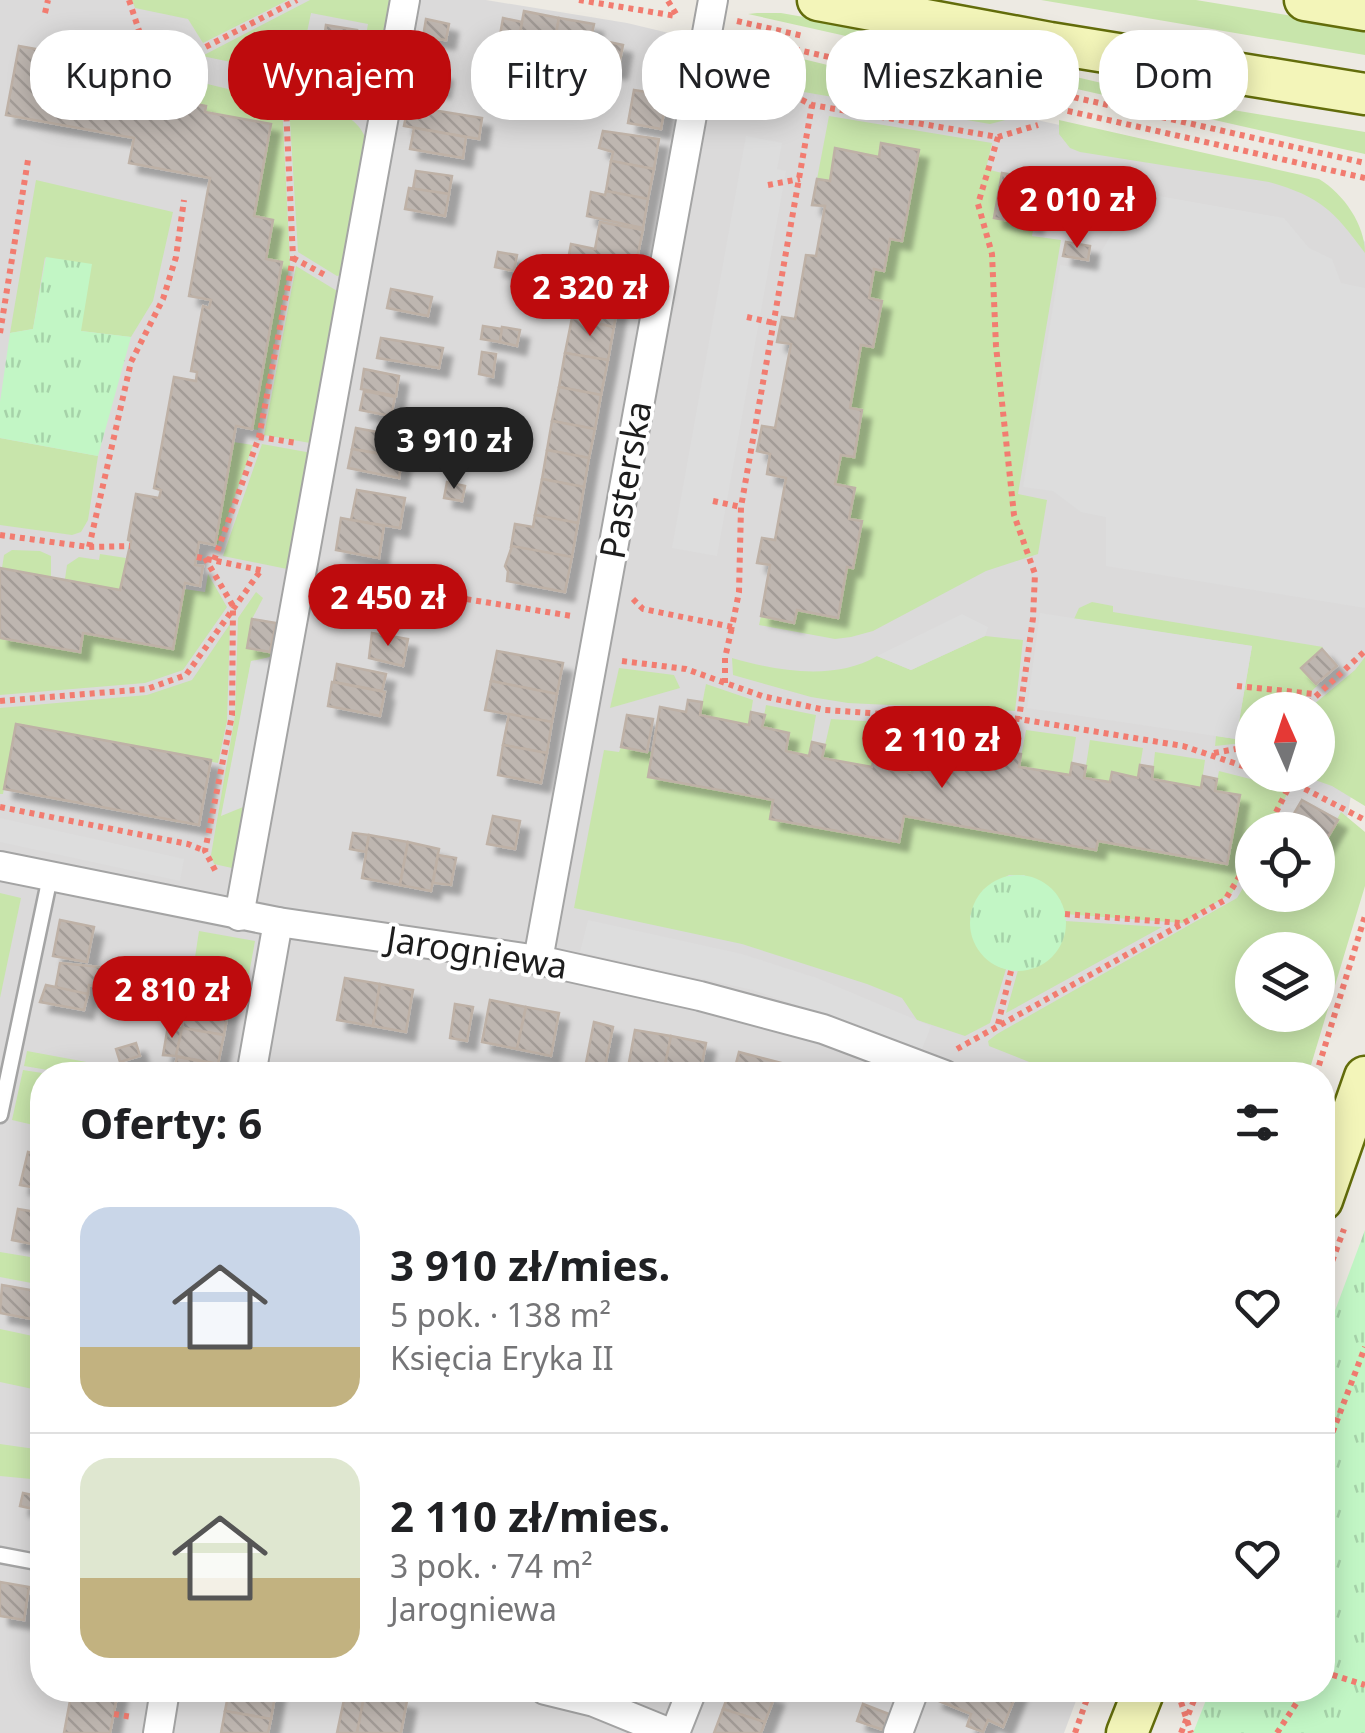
<!DOCTYPE html>
<html lang="pl">
<head>
<meta charset="utf-8">
<style>
  body { margin:0; font-family:"Noto Sans",sans-serif; background:#f2f2f2; color:#202124; height:100vh; display:flex; flex-direction:column; font-size:38px; white-space:nowrap }
  * { box-sizing:border-box; margin:0 }
  p { font-size:32px; color:#757577 }
  .icon { flex:none; width:55px; height:55px; fill:none; stroke:currentColor; stroke-width:2; stroke-linecap:round; stroke-linejoin:round }
  .map { position:relative; flex:1; overflow:hidden }
  .side { position:absolute; left:30px; top:1062px; width:1305px; height:640px; display:flex; flex-direction:column; background:#fff; border-radius:40px; box-shadow:0 5px 25px #0003 }
  .side>* { flex:none }
  .guide { position:absolute; left:30px; top:30px; width:1305px; height:90px; display:flex; gap:20px }
  .needle { width:65px; rotate:357deg }
  .fabs { position:absolute; left:1235px; top:692px; display:grid; gap:20px }
  .fabs a { display:grid; place-items:center; width:100px; height:100px; border-radius:50%; background:#fff; box-shadow:0 5px 25px #0003; font-size:50px }
  .price { position:absolute; translate:-50% -85px; padding:0 22px; border-radius:35px; background:#be0b0d; color:#fff; font-size:32px; line-height:65px; filter:drop-shadow(0 2px 5px #0008) }
  .price::after { content:''; position:absolute; left:50%; top:60px; width:30px; height:22px; margin-left:-15px; background:inherit; clip-path:polygon(0 0,100% 0,50% 100%) }
  .price.active { background:#222; color:#fff }
  ul { padding:0; list-style:none }
  li { display:flex; align-items:center; gap:30px; height:250px; padding:0 50px }
  li+li { border-top:2px solid #e0e0e0 }
  li span { display:grid; place-items:center; flex:none; width:280px; height:200px; border-radius:30px; color:#555 }
  li>.icon { margin-inline-start:auto }
  span .icon { width:120px; height:120px; fill:#fffc; stroke-width:1 }
  li b { font-size:42px }
  h2 { display:flex; justify-content:space-between; align-items:center; height:120px; padding:0 50px; font-size:42px }
  .pill { padding:0 35px; border-radius:40px; background:#fff; box-shadow:0 5px 25px #0003; font-size:35px; line-height:90px }
  .pill.active { background:#be0b0d; color:#fff }
  .map>svg:first-child { display:block }
  .residential { fill:#dbdada; fill-rule:evenodd }
  .grass { fill:#c8e5ab; fill-rule:evenodd }
  .park { fill:url(#park-tufts) }
  .parking { fill:#ddd }
  .building { fill:url(#building-back-hatch); stroke:#beb1a6; stroke-width:2.5; filter:url(#shadow) }
  .lines { fill:none; stroke-linecap:round; stroke-linejoin:round }
  .lane-casing { stroke:#a4a4a4; stroke-width:19 }
  .street-casing { stroke:#a4a4a4; stroke-width:32 }
  .secondary-casing { stroke:#636d0b; stroke-width:45 }
  .path { stroke:#f27c70; stroke-width:6; stroke-dasharray:5 5; stroke-linecap:butt }
  .lane { stroke:#fff; stroke-width:14 }
  .street { stroke:#fff; stroke-width:28 }
  .secondary { stroke:#f3f5b9; stroke-width:40 }
  .labels { text-anchor:middle; stroke-width:8; stroke-linejoin:round; paint-order:stroke }
  .street-label { font-size:35px; fill:#1d1d1d; stroke:#fff }
</style>
</head>
<body>
<div class="map">
<svg width="1365" height="1733" viewBox="0 0 1365 1733">
  <defs>
    <pattern id="park-tufts" width="24" height="20" patternUnits="userSpaceOnUse" patternTransform="scale(2.5)"><rect width="24" height="20" fill="#c2f6c5"/><path d="M3 7l-1-3M5 7V3M7 7l1-3M15 17l-1-3M17 17v-4M19 17l1-3" fill="none" stroke="#a6d2a9"/></pattern>
    <pattern id="building-back-hatch" width="6" height="6" patternUnits="userSpaceOnUse" patternTransform="scale(2.5)"><rect width="6" height="6" fill="#beb6b0"/><path d="M-1 5l2 2M0 0l6 6M5-1l2 2" fill="none" stroke="#a39c97"/></pattern>
    <filter id="shadow"><feDropShadow dx="9" dy="9" stdDeviation="2.5" flood-color="#0004"/></filter>
  </defs>
  <rect width="100%" height="100%" fill="#edeae3"/>
  <path class="residential" d="M0 0H486L627 23 1004 113 1317 181 1365 242V714L1346 824 1314 950H1252V1015L1283 1075H42V1690H1080L1064 1733H0ZM1252 710H1318V775H1252ZM1252 830H1318V895H1252Z"/>
  <g class="grass">
    <path d="M132 0H288L203 43 188 19 135 8Z"/>
    <path d="M310 0H394L380 71 360 68 368 24 311 13 298 76 202 56Z"/>
    <path d="M1041 0H1196L1365 28V55Z"/>
    <path d="M757 13H781L973 47 1024 63 1029 77 748 14Z"/>
    <path d="M132 41 153 49 164 73 161 97 142 94 146 69 120 64 124 44Z"/>
    <path d="M746 45 1028 114 990 124 798 91 732 56Z"/>
    <path d="M1076 77 1179 101 1365 132V154L1068 87Z"/>
    <path d="M195 81 282 102 290 264 258 430 252 429 282 263 266 259 273 220 254 216 271 125 205 112V106L183 101 186 88Z"/>
    <path d="M289 105C323 112 355 105 368 144L345 274 337 276 298 252Z"/>
    <path d="M829 116 992 143 986 169 1002 173 994 218 1034 225 1032 236 1061 240 1018 494 1047 500 1038 554 986 571 873 631 851 637 835 639 759 625 761 616 794 623 797 610 838 617 847 567H853L862 522 849 519 855 488 835 484 841 455 854 456 862 411 850 408 861 345 873 347 882 301 869 298 874 269 890 239 902 241 881 144 879 157 835 149 830 181 817 179Z"/>
    <path d="M1059 120 1319 179C1344 194 1365 225 1365 253 1333 210 1321 197 1269 182L1080 152 1070 148 1059 134Z"/>
    <path d="M36 180 173 212 153 301 131 337 81 331 45 257 33 329 10 333Z"/>
    <path d="M296 266 342 294 316 444 264 435Z"/>
    <path d="M0 438 98 456 88 520 81 532 72 535 0 525Z"/>
    <path d="M233 442 253 445 218 544 215 545Z"/>
    <path d="M262 444 312 453 292 570 223 556Z"/>
    <path d="M12 550 40 551 51 556V577L2 568 4 555Z"/>
    <path d="M100 554 126 558 120 590 65 579 67 565 79 557 99 560Z"/>
    <path d="M208 574 227 607 183 670 145 683 0 695V638L79 652 83 633 172 649 184 589 205 592Z"/>
    <path d="M256 592 263 598 252 619 247 648 269 652 271 649 276 650 275 656 251 662 222 814 248 805 232 868 214 864 211 855 235 716 238 618Z"/>
    <path d="M1092 602 1113 606V612L1323 647 1302 668 1318 685 1292 710H1252V742L1215 746 1216 736 1236 739 1252 646 1074 619 1079 608Z"/>
    <path d="M230 624 227 721 218 763 16 724 3 794H0V708L147 695 192 680Z"/>
    <path d="M985 636 1023 640 1015 711 848 703 811 697 733 675 732 658C777 671 835 681 877 656L911 670Z"/>
    <path d="M1365 657V806L1332 786 1301 775H1318V710H1307L1355 670Z"/>
    <path d="M619 668 674 675 680 688 610 708Z"/>
    <path d="M706 684 753 700 749 725 700 715Z"/>
    <path d="M766 705 816 715 809 755 786 751 789 733 762 727Z"/>
    <path d="M831 719 880 722 872 767 822 758Z"/>
    <path d="M894 725H949L944 753 917 749 912 773 886 769Z"/>
    <path d="M962 725 1012 728 1006 764 957 756Z"/>
    <path d="M1026 730 1076 737 1070 775 1019 767Z"/>
    <path d="M1090 740 1143 748 1138 778 1112 773 1110 782 1084 778Z"/>
    <path d="M621 747 652 752 648 777 773 800 771 819 899 841 904 816 1096 850 1098 841 1227 864 1240 796 1215 791 1219 771 1290 789 1267 830H1252V856L1232 893 1183 923 1065 914 1060 900 1024 875H1009L983 890 970 917 997 966 1006 969 990 1023 965 1036 917 1020 902 998 867 984 742 944 574 908 604 750 619 752Z"/>
    <path d="M1155 752 1205 760 1201 788 1152 779Z"/>
    <path d="M1341 812 1365 832V886L1308 1075H1062L989 1046 988 1041 997 1034 1237 898 1252 873V895H1318V845L1322 847ZM1252 950H1318V1015H1252Z"/>
    <path d="M0 893 21 898 0 998Z"/>
    <path d="M1065 921 1162 927 1006 1013 1018 970C1044 970 1066 946 1065 921Z"/>
    <path d="M199 931 255 941 249 974 194 964Z"/>
    <path d="M27 1051 108 1066 120 1062 123 1072 145 1066 143 1075H78L24 1066Z"/>
    <path d="M23 1070 55 1075H42V1127L12 1120Z"/>
    <path d="M0 1252 42 1259V1285L0 1277Z"/>
    <path d="M0 1329 42 1338V1391L0 1382Z"/>
    <path d="M0 1444 42 1450V1480L0 1476Z"/>
  </g>
  <g class="park">
    <path d="M46 257 92 264 81 331 131 337 98 456 0 438V402L10 333 33 329Z"/>
    <circle cx="1018" cy="923" r="48"/>
    <path d="M1365 1230V1733H1193L1210 1690H1322L1323 1343Z"/>
  </g>
  <g class="parking">
    <path d="M746 136 782 143 777 169 786 171 717 556 672 548Z"/>
    <path d="M1136 192 1284 218 1309 248 1332 259 1341 283 1365 288V608L1106 566V517L1081 512 1053 491 1023 487 1060 265 1091 269Z"/>
    <path d="M1040 613 1252 646 1236 739 1027 708Z"/>
    <path d="M962 614 988 627 985 636 911 670 877 656Z"/>
    <path d="M275 656 248 805 221 816 251 661Z"/>
    <path d="M0 818 184 859 180 881 0 842Z"/>
    <path d="M588 920 742 954 817 978 931 1026 922 1049 753 990 580 952Z"/>
  </g>
  <g class="building">
    <path d="M524 11 559 18 551 61 516 54Z"/>
    <path d="M503 18 522 22 517 50 498 47Z"/>
    <path d="M559 18 594 24 585 67 551 61Z"/>
    <path d="M426 19 449 24 446 40 423 37Z"/>
    <path d="M326 25 357 30 352 58 322 52Z"/>
    <path d="M604 41 623 45 618 70 600 67Z"/>
    <path d="M19 46 147 69 142 94 206 106 205 112 271 124 254 216 273 220 266 259 282 262 252 429 236 426 215 545 199 542 195 565 203 566 200 586 185 583 173 649 83 633 80 652 0 638V568L120 590 131 541 128 540 136 494 159 498 161 490 154 488 174 377 196 381 197 372 191 371 203 306 209 308 211 300 189 296 210 178 129 163 134 138 6 115Z"/>
    <path d="M415 67 444 72 441 89 412 84Z"/>
    <path d="M634 90 667 95 661 129 628 123Z"/>
    <path d="M408 106 482 118 479 139 404 126Z"/>
    <path d="M414 128 466 137 463 158 410 149Z"/>
    <path d="M603 131 659 139 654 169 611 161 613 152 599 148Z"/>
    <path d="M881 143 919 150 902 241 890 239 884 271 874 269 869 298 882 301 873 347 861 345 850 408 862 410 854 457 841 455 835 484 855 488 849 519 862 521 853 568 847 567 838 618 797 610 794 623 761 616 770 565 757 563 762 538 775 540 786 478 767 474 770 454 757 451 762 426 775 428 791 344 777 342 782 317 795 319 806 255 816 256 825 206 812 205 817 179 830 181 835 148 879 157Z"/>
    <path d="M611 161 654 169 648 199 606 191Z"/>
    <path d="M416 171 452 176 449 194 413 189Z"/>
    <path d="M1002 173 1041 180 1040 183 1048 184 1043 213 1036 212 1034 225 994 218Z"/>
    <path d="M1048 184 1078 189 1073 218 1043 213Z"/>
    <path d="M409 188 449 194 445 216 405 209Z"/>
    <path d="M606 191 648 199 643 228 587 216 591 192 605 195Z"/>
    <path d="M600 222 643 230 633 277 567 265 571 244 595 249Z"/>
    <path d="M1066 242 1090 246 1088 260 1063 256Z"/>
    <path d="M498 252 517 255 514 271 495 267Z"/>
    <path d="M578 284 620 292 614 327 572 318Z"/>
    <path d="M391 289 432 297 428 316 387 308Z"/>
    <path d="M572 318 614 327 608 360 565 353Z"/>
    <path d="M483 326 502 329 500 342 481 339Z"/>
    <path d="M502 327 520 330 517 346 500 342Z"/>
    <path d="M381 338 443 348 439 368 377 358Z"/>
    <path d="M482 352 496 354 493 377 479 374Z"/>
    <path d="M565 353 608 360 601 395 559 387Z"/>
    <path d="M364 369 399 376 396 396 361 389Z"/>
    <path d="M559 387 601 395 595 429 552 421Z"/>
    <path d="M364 391 395 397 391 416 360 410Z"/>
    <path d="M552 421 595 429 589 458 547 450Z"/>
    <path d="M356 428 394 435 390 455 352 449Z"/>
    <path d="M352 449 402 458 399 478 348 468Z"/>
    <path d="M547 450 589 458 584 487 542 479Z"/>
    <path d="M542 479 584 487 578 523 535 515Z"/>
    <path d="M447 482 465 486 462 501 444 498Z"/>
    <path d="M357 490 405 498 400 528 351 520Z"/>
    <path d="M535 515 578 523 572 557 511 547 515 524 533 527Z"/>
    <path d="M341 518 384 526 379 558 336 550Z"/>
    <path d="M512 546 572 557 565 592 507 581 508 571 505 566Z"/>
    <path d="M252 619 276 623 270 652 247 648Z"/>
    <path d="M372 633 408 639 403 666 369 658Z"/>
    <path d="M1322 649 1337 666 1316 684 1301 668Z"/>
    <path d="M497 651 563 663 557 694 491 681Z"/>
    <path d="M337 664 386 674 382 691 334 682Z"/>
    <path d="M491 681 557 694 552 722 485 710Z"/>
    <path d="M332 682 385 692 380 716 328 706Z"/>
    <path d="M688 700 702 702 700 715 749 725 751 712 765 715 762 727 789 733 786 751 809 756 812 742 825 745 822 758 872 767 875 753 889 756 886 769 912 773 917 749 944 753 946 740 959 742 957 756 1006 764 1008 752 1021 754 1019 767 1070 775 1072 763 1086 766 1084 778 1110 782 1112 772 1138 778 1140 765 1153 767 1152 779 1201 788 1203 776 1217 779 1215 791 1240 795 1227 864 1098 841 1096 850 904 816 899 842 770 819 773 800 648 777 660 707 686 712Z"/>
    <path d="M509 714 552 722 547 753 503 745Z"/>
    <path d="M627 715 653 719 647 752 621 747Z"/>
    <path d="M16 724 211 760 199 825 4 789Z"/>
    <path d="M503 745 547 753 541 783 498 775Z"/>
    <path d="M1302 800 1338 820 1322 847 1318 845V830L1286 827Z"/>
    <path d="M493 816 520 821 515 849 487 844Z"/>
    <path d="M353 833 369 835 366 852 350 849Z"/>
    <path d="M369 835 408 842 400 885 362 878Z"/>
    <path d="M408 842 439 849 431 891 400 885Z"/>
    <path d="M438 855 456 858 451 885 433 883Z"/>
    <path d="M60 920 94 927 87 962 53 956Z"/>
    <path d="M60 963 111 968 106 989 89 985 88 994 55 990Z"/>
    <path d="M194 964 235 971 229 1006 188 999Z"/>
    <path d="M345 978 380 984 373 1026 337 1020Z"/>
    <path d="M172 979 190 982 188 999 169 996Z"/>
    <path d="M380 984 413 990 406 1032 373 1026Z"/>
    <path d="M46 985 88 994 84 1010 40 1002Z"/>
    <path d="M188 999 229 1006 224 1035 182 1028Z"/>
    <path d="M490 1000 526 1007 517 1049 482 1042Z"/>
    <path d="M455 1004 473 1007 467 1041 450 1038Z"/>
    <path d="M526 1007 559 1013 551 1056 517 1049Z"/>
    <path d="M594 1022 613 1027 605 1067 586 1063Z"/>
    <path d="M168 1026 182 1028 176 1056 163 1055Z"/>
    <path d="M182 1028 224 1035 218 1064 176 1056Z"/>
    <path d="M635 1030 671 1036 663 1075 627 1073Z"/>
    <path d="M671 1036 706 1043 700 1075H663Z"/>
    <path d="M136 1043 140 1056 120 1062 116 1049Z"/>
    <path d="M739 1052 785 1064 783 1075H733Z"/>
    <path d="M177 1057 218 1064 216 1075H173Z"/>
    <path d="M28 1152 42 1155V1189L20 1185Z"/>
    <path d="M18 1209 42 1213V1246L12 1240Z"/>
    <path d="M2 1285 42 1292V1321L0 1313Z"/>
    <path d="M23 1493 42 1497V1511L20 1506Z"/>
    <path d="M0 1582 29 1587 24 1620 0 1616Z"/>
    <path d="M72 1690 118 1691 110 1733H64Z"/>
    <path d="M229 1690H276L271 1719 225 1711Z"/>
    <path d="M346 1690 365 1692 357 1733H337Z"/>
    <path d="M730 1690H759L775 1696 765 1722 723 1709Z"/>
    <path d="M938 1690H1018L1003 1727 988 1720 983 1732 967 1726 971 1714 934 1699Z"/>
    <path d="M365 1692 407 1701 401 1733H357Z"/>
    <path d="M863 1704 889 1714 883 1730 857 1721Z"/>
    <path d="M723 1709 765 1722 761 1733H714Z"/>
    <path d="M225 1711 271 1719 268 1733H221Z"/>
  </g>
  <g class="lines">
    <g class="lane-casing">
      <g id="lane">
        <path d="M0 1115 50 877"/>
        <path d="M0 1555 42 1563"/>
      </g>
    </g>
    <g class="street-casing">
      <g id="street">
        <path d="M0 866 278 922 538 960 700 996 823 1029 945 1075"/>
        <path d="M239 916 405 0"/>
        <path d="M538 960 713 0"/>
        <path d="M251 1075 278 922"/>
        <path d="M545 1690 594 1702 670 1733"/>
        <path d="M158 1733 165 1690"/>
        <path d="M675 1733 692 1690"/>
        <path d="M898 1733 914 1690"/>
      </g>
    </g>
    <g class="secondary-casing">
      <g id="secondary">
        <path d="M818 0 1050 43 1365 94"/>
        <path d="M1305 0 1365 10"/>
        <path d="M1322 1200 1365 1077"/>
        <path d="M1127 1733 1144 1690"/>
      </g>
    </g>
    <g class="path">
      <path d="M129 0 143 43"/>
      <path d="M579 0 676 16"/>
      <path d="M668 1 678 17"/>
      <path d="M45 13 48 0"/>
      <path d="M737 21 803 36"/>
      <path d="M736 36 1365 178"/>
      <path d="M869 51 1365 163"/>
      <path d="M188 56 297 0"/>
      <path d="M730 64 812 105 998 137 1038 125"/>
      <path d="M998 137 978 204 992 254 996 346 1014 515 1035 574 1033 618 1019 719"/>
      <path d="M768 185 800 179"/>
      <path d="M293 258 327 276"/>
      <path d="M747 317 774 323"/>
      <path d="M0 333 28 160"/>
      <path d="M259 437 297 443"/>
      <path d="M713 501 741 507"/>
      <path d="M0 535 89 547 130 546"/>
      <path d="M89 547 131 362 163 299 176 257 184 200"/>
      <path d="M197 557 265 571"/>
      <path d="M205 558 233 606 232 715 205 851 216 872"/>
      <path d="M214 560 259 437 293 258 285 85"/>
      <path d="M328 577 572 616"/>
      <path d="M633 599 643 609 732 627 739 592 741 507 812 105"/>
      <path d="M622 661 686 669 762 696 825 710 914 716 956 713 1019 719 1183 746 1252 769"/>
      <path d="M725 683V658L732 627"/>
      <path d="M1237 686 1315 694"/>
      <path d="M0 701 147 689 186 675 261 570"/>
      <path d="M1301 710 1365 651"/>
      <path d="M1214 753 1252 746"/>
      <path d="M1278 775 1365 820"/>
      <path d="M0 807 188 844 205 851"/>
      <path d="M1267 830 1295 775"/>
      <path d="M1065 914 1181 923"/>
      <path d="M998 1024 1011 971"/>
      <path d="M957 1049 1225 900 1252 856"/>
      <path d="M1316 1075 1365 916"/>
      <path d="M1322 1289 1344 1229"/>
      <path d="M1322 1460 1365 1347"/>
      <path d="M1323 1672 1365 1685"/>
      <path d="M1181 1702 1191 1733"/>
      <path d="M114 1714 132 1717"/>
      <path d="M1075 1733 1090 1690"/>
      <path d="M1181 1733 1198 1690"/>
      <path d="M1277 1733 1305 1690"/>
    </g>
    <use href="#lane" class="lane"/>
    <use href="#street" class="street"/>
    <use href="#secondary" class="secondary"/>
  </g>
  <g class="labels">
    <g class="street-label">
      <text transform="translate(626 480) rotate(-80)" y="12">Pasterska</text>
      <text transform="translate(477 953) rotate(9)" y="12">Jarogniewa</text>
    </g>
  </g>
</svg>
<div class="fabs">
<a><svg class="needle" viewBox="-14 -14 28 28"><path d="M0-13l5 13h-10z" fill="#e53935"/><path d="M0 13l5-13h-10z" fill="#757577"/></svg></a>
<a><svg class="icon" aria-label="locate" viewBox="0 0 24 24"><circle cx="12" cy="12" r="6"/><path d="M12 2v4M12 18v4M2 12h4M18 12h4"/></svg></a>
<a><svg class="icon" aria-label="layers" viewBox="0 0 24 24"><path d="M12 4l9 5-9 5-9-5zM3 14l9 5 9-5"/></svg></a>
</div>
<b class="price" style="left:1077px;top:251px">2 010 zł</b>
<b class="price" style="left:590px;top:339px">2 320 zł</b>
<b class="price active" style="left:454px;top:492px">3 910 zł</b>
<b class="price" style="left:388px;top:649px">2 450 zł</b>
<b class="price" style="left:942px;top:791px">2 110 zł</b>
<b class="price" style="left:172px;top:1041px">2 810 zł</b>
<div class="guide">
<a class="pill">Kupno</a>
<a class="pill active">Wynajem</a>
<a class="pill">Filtry</a>
<a class="pill">Nowe</a>
<a class="pill">Mieszkanie</a>
<a class="pill">Dom</a>
</div>
<section class="side">
<h2>Oferty: 6<svg class="icon" aria-label="filters" viewBox="0 0 24 24"><path d="M4 7h16M4 17h16"/><circle cx="9" cy="7" r="2"/><circle cx="15" cy="17" r="2"/></svg></h2>
<ul>
<li><span style="background:linear-gradient(#c9d6e8 70%,#c2b280 0)"><svg class="icon" aria-label="home" viewBox="0 0 24 24"><path d="M3 11l9-7 9 7M6 9v11h12V9"/></svg></span><div><b>3 910 zł/mies.</b><p>5 pok. · 138 m²</p><p>Księcia Eryka II</p></div><svg class="icon" aria-label="heart" viewBox="0 0 24 24"><path d="M12 20l-8-8c-3-5 5-10 8-4 3-6 11-1 8 4z"/></svg></li>
<li><span style="background:linear-gradient(#dfe7d0 60%,#c2b280 0)"><svg class="icon" aria-label="home" viewBox="0 0 24 24"><path d="M3 11l9-7 9 7M6 9v11h12V9"/></svg></span><div><b>2 110 zł/mies.</b><p>3 pok. · 74 m²</p><p>Jarogniewa</p></div><svg class="icon" aria-label="heart" viewBox="0 0 24 24"><path d="M12 20l-8-8c-3-5 5-10 8-4 3-6 11-1 8 4z"/></svg></li>
</ul>
</section>
</div>
</body>
</html>
